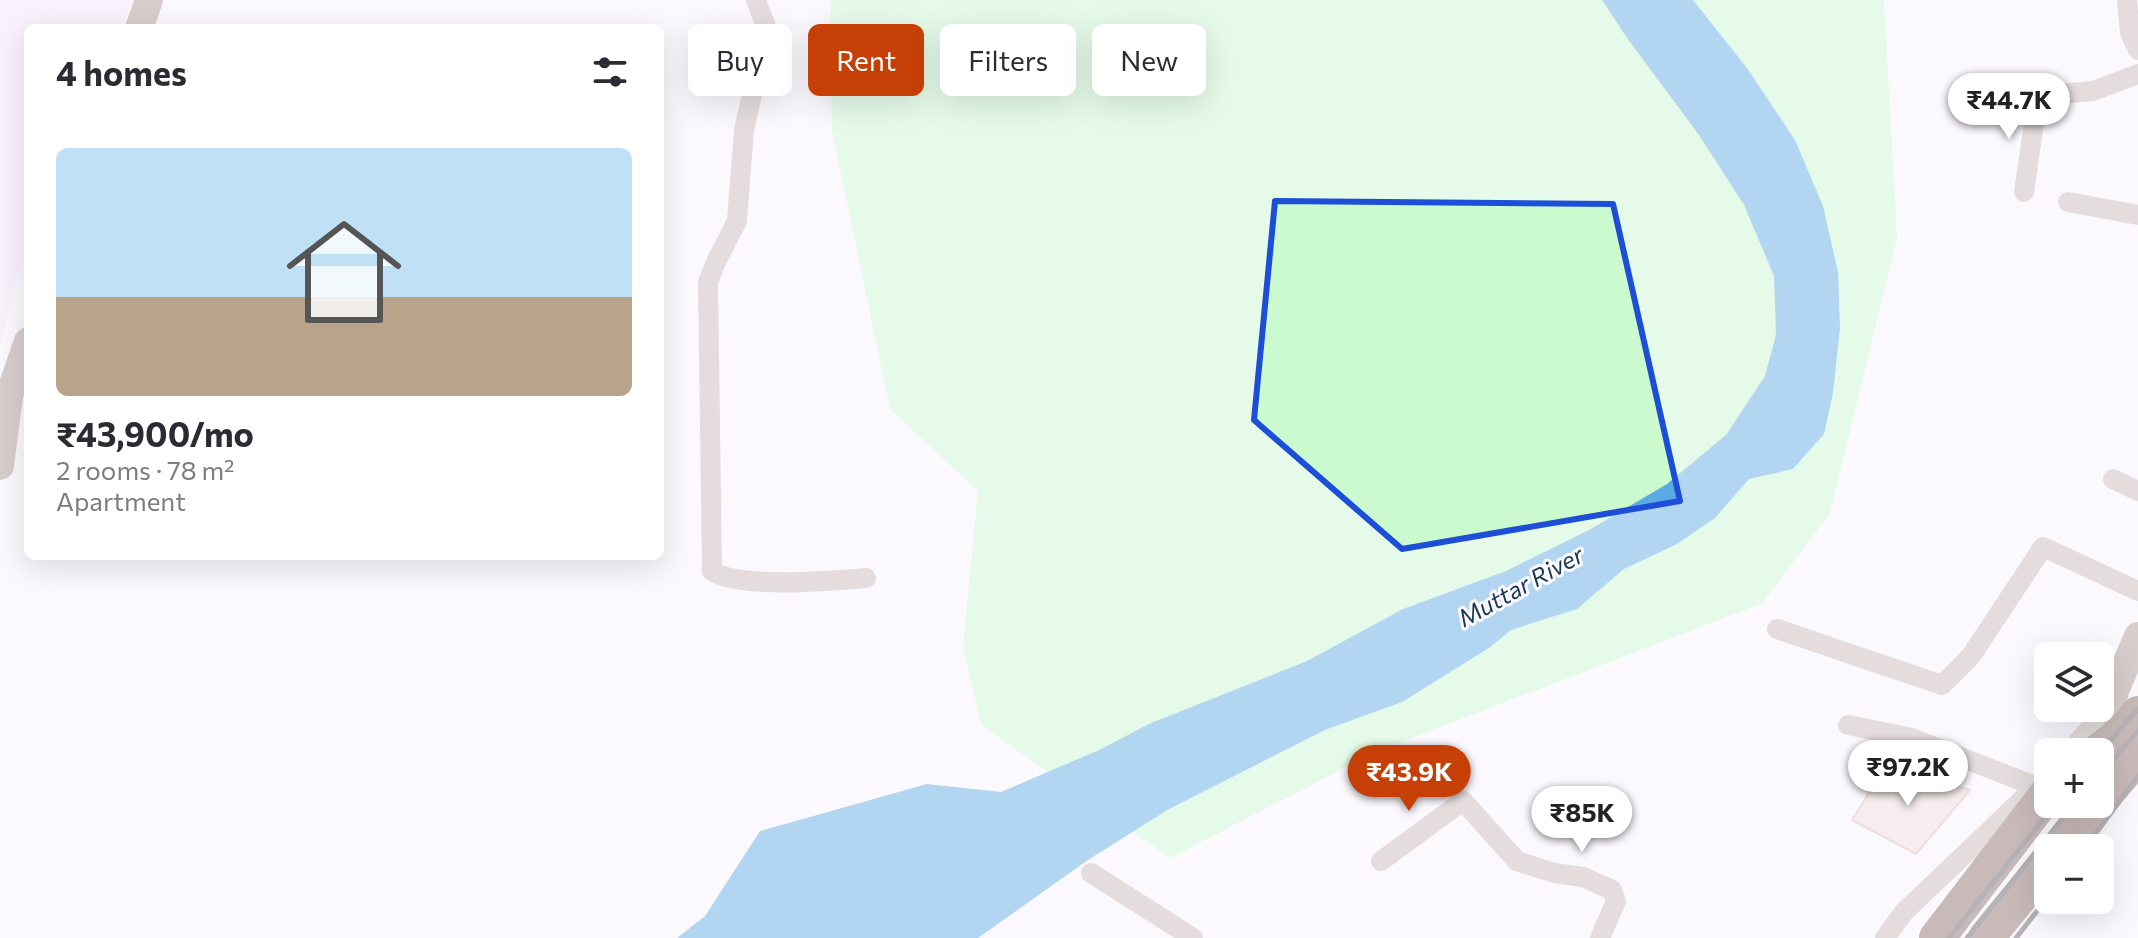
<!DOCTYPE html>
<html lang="en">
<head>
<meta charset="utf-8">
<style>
  body { margin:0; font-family:Commissioner,sans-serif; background:#f2f2f3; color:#2b2b33; height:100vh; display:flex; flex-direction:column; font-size:30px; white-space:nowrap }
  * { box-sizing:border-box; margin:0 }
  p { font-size:26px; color:#7c7c81 }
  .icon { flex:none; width:44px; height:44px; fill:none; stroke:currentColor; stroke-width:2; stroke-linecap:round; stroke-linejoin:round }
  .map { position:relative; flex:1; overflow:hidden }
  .details { position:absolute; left:24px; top:24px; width:640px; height:536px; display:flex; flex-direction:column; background:#fff; border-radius:12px; box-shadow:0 8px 32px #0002 }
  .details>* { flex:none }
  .banner { position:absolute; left:688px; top:24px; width:760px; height:72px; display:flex; gap:16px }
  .controls { position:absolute; left:2034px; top:642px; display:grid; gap:16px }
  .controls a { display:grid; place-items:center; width:80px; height:80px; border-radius:12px; background:#fff; box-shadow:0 8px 32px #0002; font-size:40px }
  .price { position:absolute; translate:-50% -68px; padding:0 18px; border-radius:28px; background:#fff; color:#222; font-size:26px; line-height:52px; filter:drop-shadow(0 2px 4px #0008) }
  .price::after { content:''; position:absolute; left:50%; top:48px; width:24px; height:18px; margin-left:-12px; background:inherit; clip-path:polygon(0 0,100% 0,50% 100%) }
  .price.selected { background:#c63f07; color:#fff }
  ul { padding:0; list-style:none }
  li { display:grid; align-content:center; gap:16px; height:424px; padding:0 32px }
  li+li { border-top:2px solid #e1e1e2 }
  li span { display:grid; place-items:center; height:248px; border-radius:12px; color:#555 }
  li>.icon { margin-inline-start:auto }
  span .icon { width:144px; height:144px; fill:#fffc; stroke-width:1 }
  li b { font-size:34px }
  h2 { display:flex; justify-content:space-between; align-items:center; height:96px; padding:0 32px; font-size:34px }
  .chip { padding:0 28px; border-radius:12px; background:#fff; box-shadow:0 8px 32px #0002; font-size:28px; line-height:72px }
  .chip.selected { background:#c63f07; color:#fff }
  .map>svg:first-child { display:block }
  .built { fill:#f5e8fb }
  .green { fill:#cbface }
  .water { fill:#5aabe4 }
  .building { fill:#f2dedc; stroke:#debdba; stroke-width:2 }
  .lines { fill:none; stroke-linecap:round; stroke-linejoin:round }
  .street { stroke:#c7b9b5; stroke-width:20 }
  .secondary { stroke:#ae9893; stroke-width:28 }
  .highway { stroke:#8b6e66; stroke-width:36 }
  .rail { stroke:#625c64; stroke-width:5 }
  .marked { fill:none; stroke:#1d4ed8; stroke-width:6; stroke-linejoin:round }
  .labels { text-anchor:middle; stroke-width:6; stroke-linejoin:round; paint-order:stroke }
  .water-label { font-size:24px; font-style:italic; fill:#173951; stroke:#fcf9fe }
</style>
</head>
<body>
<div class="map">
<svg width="2138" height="938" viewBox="0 0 2138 938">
  <rect width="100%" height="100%" fill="#fcf9fe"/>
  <path class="built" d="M0 0H133L121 28H28V250L15 282 0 347Z"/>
  <path class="green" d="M830 0H1884L1897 238 1830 513 1763 603 1378 751 1170 858 981 725 963 647 978 491 890 409 832 131Z"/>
  <path class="water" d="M1602 0H1693L1747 68 1795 140 1823 206 1838 272 1840 328 1833 393 1824 434 1793 469 1749 479 1715 518 1677 544 1624 569 1577 609 1511 630 1489 648 1402 702 1325 730 1169 809 1088 860 978 938H677L705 916 760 831 927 784 1001 792 1099 750 1151 723 1307 661 1403 609 1506 571 1589 530 1667 484 1726 435 1765 376 1776 335 1774 276 1744 205 1699 135 1627 38Z"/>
  <path class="building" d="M1885 767 1970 790 1916 854 1852 820Z"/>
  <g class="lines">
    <g class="street">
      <path d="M756 0 767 29 744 130 737 221 716 262 708 282 712 571C740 589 830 581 866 578"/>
      <path d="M2127 0 2130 33 2138 50"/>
      <path d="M1972 84 2038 96 2093 91 2138 74"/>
      <path d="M2024 192 2038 96"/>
      <path d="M2068 202 2138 215"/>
      <path d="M2113 479 2138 491"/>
      <path d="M1777 629 1942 685 1971 656 2043 547 2138 591"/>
      <path d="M1848 725 1912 738 2037 787"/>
      <path d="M2069 752 2112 703"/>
      <path d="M1381 861 1463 801 1517 861 1554 873 1583 877 1612 890 1616 901 1600 938"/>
      <path d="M1091 873 1193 938"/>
      <path d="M1885 938 1904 912 2048 775"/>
    </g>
    <g class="secondary">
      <path d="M139 28 149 0"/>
      <path d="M0 466 9 396 28 341"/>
      <path d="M2122 733 2112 703 2115 691 2138 636"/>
    </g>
    <g class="highway">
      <path d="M2098 752 2122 733 2138 714"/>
      <path d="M2100 800 2138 756"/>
      <path d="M2060 848 2097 804"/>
      <path d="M1937 938 2048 793"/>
      <path d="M1986 938 2048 862"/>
    </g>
    <g class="rail">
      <path d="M2100 752 2138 709"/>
      <path d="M2100 775 2138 731"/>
      <path d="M2085 848 2138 776"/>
      <path d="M1949 938 2055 804"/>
      <path d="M1967 938 2074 804"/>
      <path d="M2016 938 2048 897"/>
    </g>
  </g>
  <path d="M0 0H2138V938H0ZM1275 201 1613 204 1680 501 1402 549 1254 420Z" fill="#fcf9fe" fill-opacity=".55" fill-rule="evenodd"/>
  <path class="marked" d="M1275 201 1613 204 1680 501 1402 549 1254 420Z"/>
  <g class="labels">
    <g class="water-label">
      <text transform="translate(1521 587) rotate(-29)" y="8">Muttar River</text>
    </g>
  </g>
</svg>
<div class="controls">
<a><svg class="icon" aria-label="layers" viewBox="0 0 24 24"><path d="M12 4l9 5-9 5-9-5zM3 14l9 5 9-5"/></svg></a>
<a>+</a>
<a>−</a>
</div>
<b class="price" style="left:2009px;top:141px">₹44.7K</b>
<b class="price" style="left:1908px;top:808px">₹97.2K</b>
<b class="price selected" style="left:1409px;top:813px">₹43.9K</b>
<b class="price" style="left:1582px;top:854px">₹85K</b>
<div class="banner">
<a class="chip">Buy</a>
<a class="chip selected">Rent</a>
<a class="chip">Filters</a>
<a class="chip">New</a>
</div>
<section class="details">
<h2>4 homes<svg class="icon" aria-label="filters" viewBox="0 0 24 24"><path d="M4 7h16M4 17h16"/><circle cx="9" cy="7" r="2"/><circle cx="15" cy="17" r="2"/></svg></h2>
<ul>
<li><span style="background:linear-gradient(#bfe0f5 60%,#b9a48a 0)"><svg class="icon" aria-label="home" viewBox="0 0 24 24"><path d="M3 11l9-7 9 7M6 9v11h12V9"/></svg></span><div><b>₹43,900/mo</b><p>2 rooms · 78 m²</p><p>Apartment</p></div></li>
</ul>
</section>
</div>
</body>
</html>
